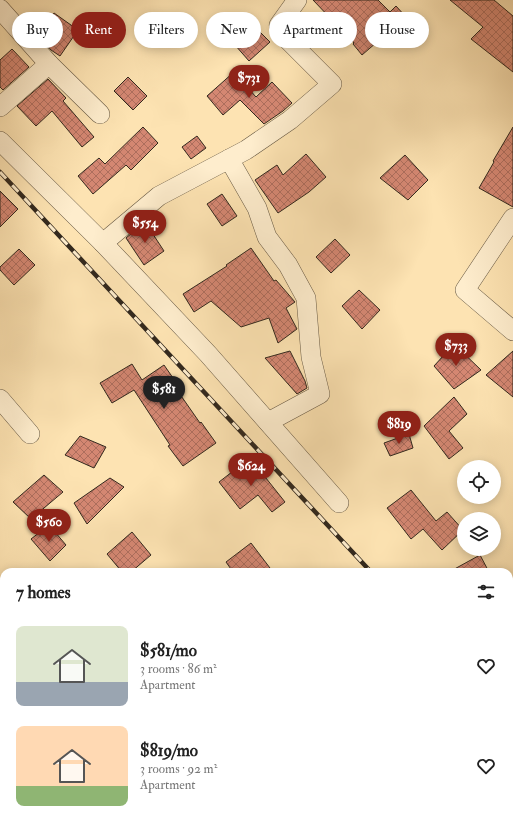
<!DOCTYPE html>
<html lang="en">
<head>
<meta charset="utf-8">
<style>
  body { margin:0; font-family:"IM FELL Double Pica",serif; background:#f2f2f2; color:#222; height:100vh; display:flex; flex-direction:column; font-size:15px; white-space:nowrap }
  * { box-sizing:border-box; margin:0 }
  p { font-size:13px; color:#767676 }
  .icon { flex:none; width:22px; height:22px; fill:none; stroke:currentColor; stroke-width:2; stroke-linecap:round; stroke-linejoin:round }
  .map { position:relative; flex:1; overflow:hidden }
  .drawer { position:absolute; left:0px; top:568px; width:513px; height:256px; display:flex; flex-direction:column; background:#fff; border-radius:12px 12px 0 0; box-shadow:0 2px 10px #0003 }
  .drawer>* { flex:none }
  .banner { position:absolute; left:12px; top:12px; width:489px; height:36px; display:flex; gap:8px }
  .tools { position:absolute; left:457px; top:460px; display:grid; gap:8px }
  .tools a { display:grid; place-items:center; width:44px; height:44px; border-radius:50%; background:#fff; box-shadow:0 2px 10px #0003; font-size:20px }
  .price { position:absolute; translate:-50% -34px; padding:0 9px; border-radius:14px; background:#8f2418; color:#fff; font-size:13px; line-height:26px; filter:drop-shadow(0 1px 2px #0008) }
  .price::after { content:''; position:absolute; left:50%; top:24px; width:12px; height:9px; margin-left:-6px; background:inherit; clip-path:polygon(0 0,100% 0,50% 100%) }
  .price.active { background:#222; color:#fff }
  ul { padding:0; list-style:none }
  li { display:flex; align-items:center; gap:12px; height:100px; padding:0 16px }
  li span { display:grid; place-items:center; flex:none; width:112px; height:80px; border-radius:8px; color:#555 }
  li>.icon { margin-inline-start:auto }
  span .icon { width:48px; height:48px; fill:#fffc; stroke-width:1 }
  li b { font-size:17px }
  h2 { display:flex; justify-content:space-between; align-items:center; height:48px; padding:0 16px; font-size:17px }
  .tag { padding:0 14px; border-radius:18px; background:#fff; box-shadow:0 2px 10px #0003; font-size:14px; line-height:36px }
  .tag.active { background:#8f2418; color:#fff }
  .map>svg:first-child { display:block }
  .building { fill:url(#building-cross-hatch); stroke:#33291e }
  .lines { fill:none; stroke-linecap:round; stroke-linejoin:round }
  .minor-casing { stroke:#665843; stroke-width:20 }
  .secondary-casing { stroke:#33291e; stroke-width:24 }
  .minor { stroke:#feedcd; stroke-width:19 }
  .secondary { stroke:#feedcd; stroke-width:22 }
  .rail-casing { stroke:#33291e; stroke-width:4.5 }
  .rail { stroke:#feedcd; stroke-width:3; stroke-dasharray:9; stroke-linecap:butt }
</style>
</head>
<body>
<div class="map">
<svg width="513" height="824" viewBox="0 0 513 824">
  <defs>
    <pattern id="building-cross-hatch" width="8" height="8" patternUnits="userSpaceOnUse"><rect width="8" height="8" fill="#d48772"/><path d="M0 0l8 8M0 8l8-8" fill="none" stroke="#ad6e5d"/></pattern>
  </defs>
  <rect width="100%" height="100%" fill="#fde3b2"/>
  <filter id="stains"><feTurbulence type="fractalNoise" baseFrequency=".005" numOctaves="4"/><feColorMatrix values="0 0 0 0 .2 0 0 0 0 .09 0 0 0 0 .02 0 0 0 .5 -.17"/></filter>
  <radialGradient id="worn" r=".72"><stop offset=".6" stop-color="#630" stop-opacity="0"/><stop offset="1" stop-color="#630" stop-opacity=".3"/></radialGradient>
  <g class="building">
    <path d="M313 0H378L390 12 396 6 406 17 362 55 353 44 354 43Z"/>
    <path d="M450 0H494L513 16V72L471 39 483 27Z"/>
    <path d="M54 13 78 30 60 56 51 50 39 36Z"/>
    <path d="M255 27 270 42 249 61 235 45Z"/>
    <path d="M12 49 29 67 3 90 0 87V60Z"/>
    <path d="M234 72 256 97 272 82 292 103 283 111 264 124 240 100 223 115 207 96Z"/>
    <path d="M128 77 147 96 133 110 114 91Z"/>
    <path d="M48 79 66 98 63 101 94 137 82 147 52 111 36 126 17 106Z"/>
    <path d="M143 127 158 143 131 170 126 165 93 194 78 176 99 158 105 164Z"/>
    <path d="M513 127V207L479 188 494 162 493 161Z"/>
    <path d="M197 136 206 148 191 159 182 147Z"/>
    <path d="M306 154 326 177 309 192 278 213 255 180 277 165 283 175Z"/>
    <path d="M405 155 428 180 408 200 380 178Z"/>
    <path d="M0 191 18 209 0 227Z"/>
    <path d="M222 194 237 216 222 226 207 204Z"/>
    <path d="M145 222 164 251 144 265 126 238Z"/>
    <path d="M335 239 350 255 331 273 316 257Z"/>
    <path d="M251 248 274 281 276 280 295 302 286 308 297 329 278 343 269 318 241 327 211 301 194 312 183 294 227 266 226 265Z"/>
    <path d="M19 249 35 265 14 285 0 270V267Z"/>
    <path d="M359 290 380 310 362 329 342 306Z"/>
    <path d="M454 344 481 370 454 389 434 366Z"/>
    <path d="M290 351 305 381 307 388 297 394 265 358Z"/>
    <path d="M513 351V397L486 375Z"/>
    <path d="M132 364 142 380 164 365 180 388 177 390 200 423 201 422 216 443 183 466 168 446 170 445 134 390 112 403 100 383Z"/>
    <path d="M454 397 467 414 449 431 463 448 449 459 424 426Z"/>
    <path d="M409 434 413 448 390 456 384 443Z"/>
    <path d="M80 436 106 447 94 468 65 455Z"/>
    <path d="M250 458 285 502 272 512 258 495 240 509 219 482Z"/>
    <path d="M44 475 63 492 31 519 13 502Z"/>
    <path d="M110 478 124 487 87 524 74 503Z"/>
    <path d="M411 490 436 521 447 512 463 530 442 550 423 529 411 539 387 508Z"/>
    <path d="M49 525 66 545 50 561 31 539Z"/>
    <path d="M132 532 151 555 131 572H122L107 554Z"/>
    <path d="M251 543 273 572H233L226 562Z"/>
    <path d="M480 555 489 572H449Z"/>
  </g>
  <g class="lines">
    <g class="minor-casing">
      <g id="minor">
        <path d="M0 9 49 64 100 114"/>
        <path d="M0 107 49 64"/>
        <path d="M0 141 103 243 208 354 339 503"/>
        <path d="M229 159 246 150 290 120 332 84 288 40 279 25 297 0"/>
        <path d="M513 218 465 290 513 331"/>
        <path d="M103 243 159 196 229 159 257 208 267 237 288 265 306 298 311 357 320 394 268 422"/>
        <path d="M0 399 30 434"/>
        <path d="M168 820 171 824"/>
        <path d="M365 820 369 824"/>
      </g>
    </g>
    <g class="secondary-casing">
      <g id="secondary">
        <path d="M509 697H513"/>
        <path d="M0 788 4 787"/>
      </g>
    </g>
    <use href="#minor" class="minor"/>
    <use href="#secondary" class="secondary"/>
    <g class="rail-casing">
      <g id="rail">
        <path d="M0 172 371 572"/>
        <path d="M509 722 513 726"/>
      </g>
    </g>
    <use href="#rail" class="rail"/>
  </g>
  <rect width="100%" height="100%" filter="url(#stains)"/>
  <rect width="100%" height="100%" fill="url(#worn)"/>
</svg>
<div class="tools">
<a><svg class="icon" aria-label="locate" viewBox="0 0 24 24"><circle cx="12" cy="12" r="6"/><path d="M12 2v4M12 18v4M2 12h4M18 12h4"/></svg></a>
<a><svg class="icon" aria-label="layers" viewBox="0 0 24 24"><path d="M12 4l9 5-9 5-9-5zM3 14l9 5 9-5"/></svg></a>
</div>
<b class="price" style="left:249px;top:99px">$731</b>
<b class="price" style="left:145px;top:244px">$554</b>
<b class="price" style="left:456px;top:367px">$733</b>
<b class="price active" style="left:164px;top:410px">$581</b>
<b class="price" style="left:399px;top:445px">$819</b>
<b class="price" style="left:251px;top:487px">$624</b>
<b class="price" style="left:49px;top:543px">$560</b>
<div class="banner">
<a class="tag">Buy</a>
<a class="tag active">Rent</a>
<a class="tag">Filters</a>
<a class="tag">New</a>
<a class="tag">Apartment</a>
<a class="tag">House</a>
</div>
<section class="drawer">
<h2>7 homes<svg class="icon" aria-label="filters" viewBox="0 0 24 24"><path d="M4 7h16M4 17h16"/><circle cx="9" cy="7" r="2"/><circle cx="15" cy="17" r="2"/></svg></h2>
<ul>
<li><span style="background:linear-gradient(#dfe7d0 70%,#9aa5b1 0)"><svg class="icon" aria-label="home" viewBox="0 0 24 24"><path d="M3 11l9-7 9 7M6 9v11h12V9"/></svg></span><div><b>$581/mo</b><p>3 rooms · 86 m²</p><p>Apartment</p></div><svg class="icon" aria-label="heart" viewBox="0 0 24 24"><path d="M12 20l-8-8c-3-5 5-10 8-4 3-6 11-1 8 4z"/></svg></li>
<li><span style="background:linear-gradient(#ffd9b3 75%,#8fb573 0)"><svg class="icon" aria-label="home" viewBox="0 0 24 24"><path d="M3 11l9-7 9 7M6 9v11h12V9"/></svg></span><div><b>$819/mo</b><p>3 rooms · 92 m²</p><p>Apartment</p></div><svg class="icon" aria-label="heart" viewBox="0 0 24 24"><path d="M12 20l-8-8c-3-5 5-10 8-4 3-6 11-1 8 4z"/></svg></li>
</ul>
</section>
</div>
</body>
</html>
